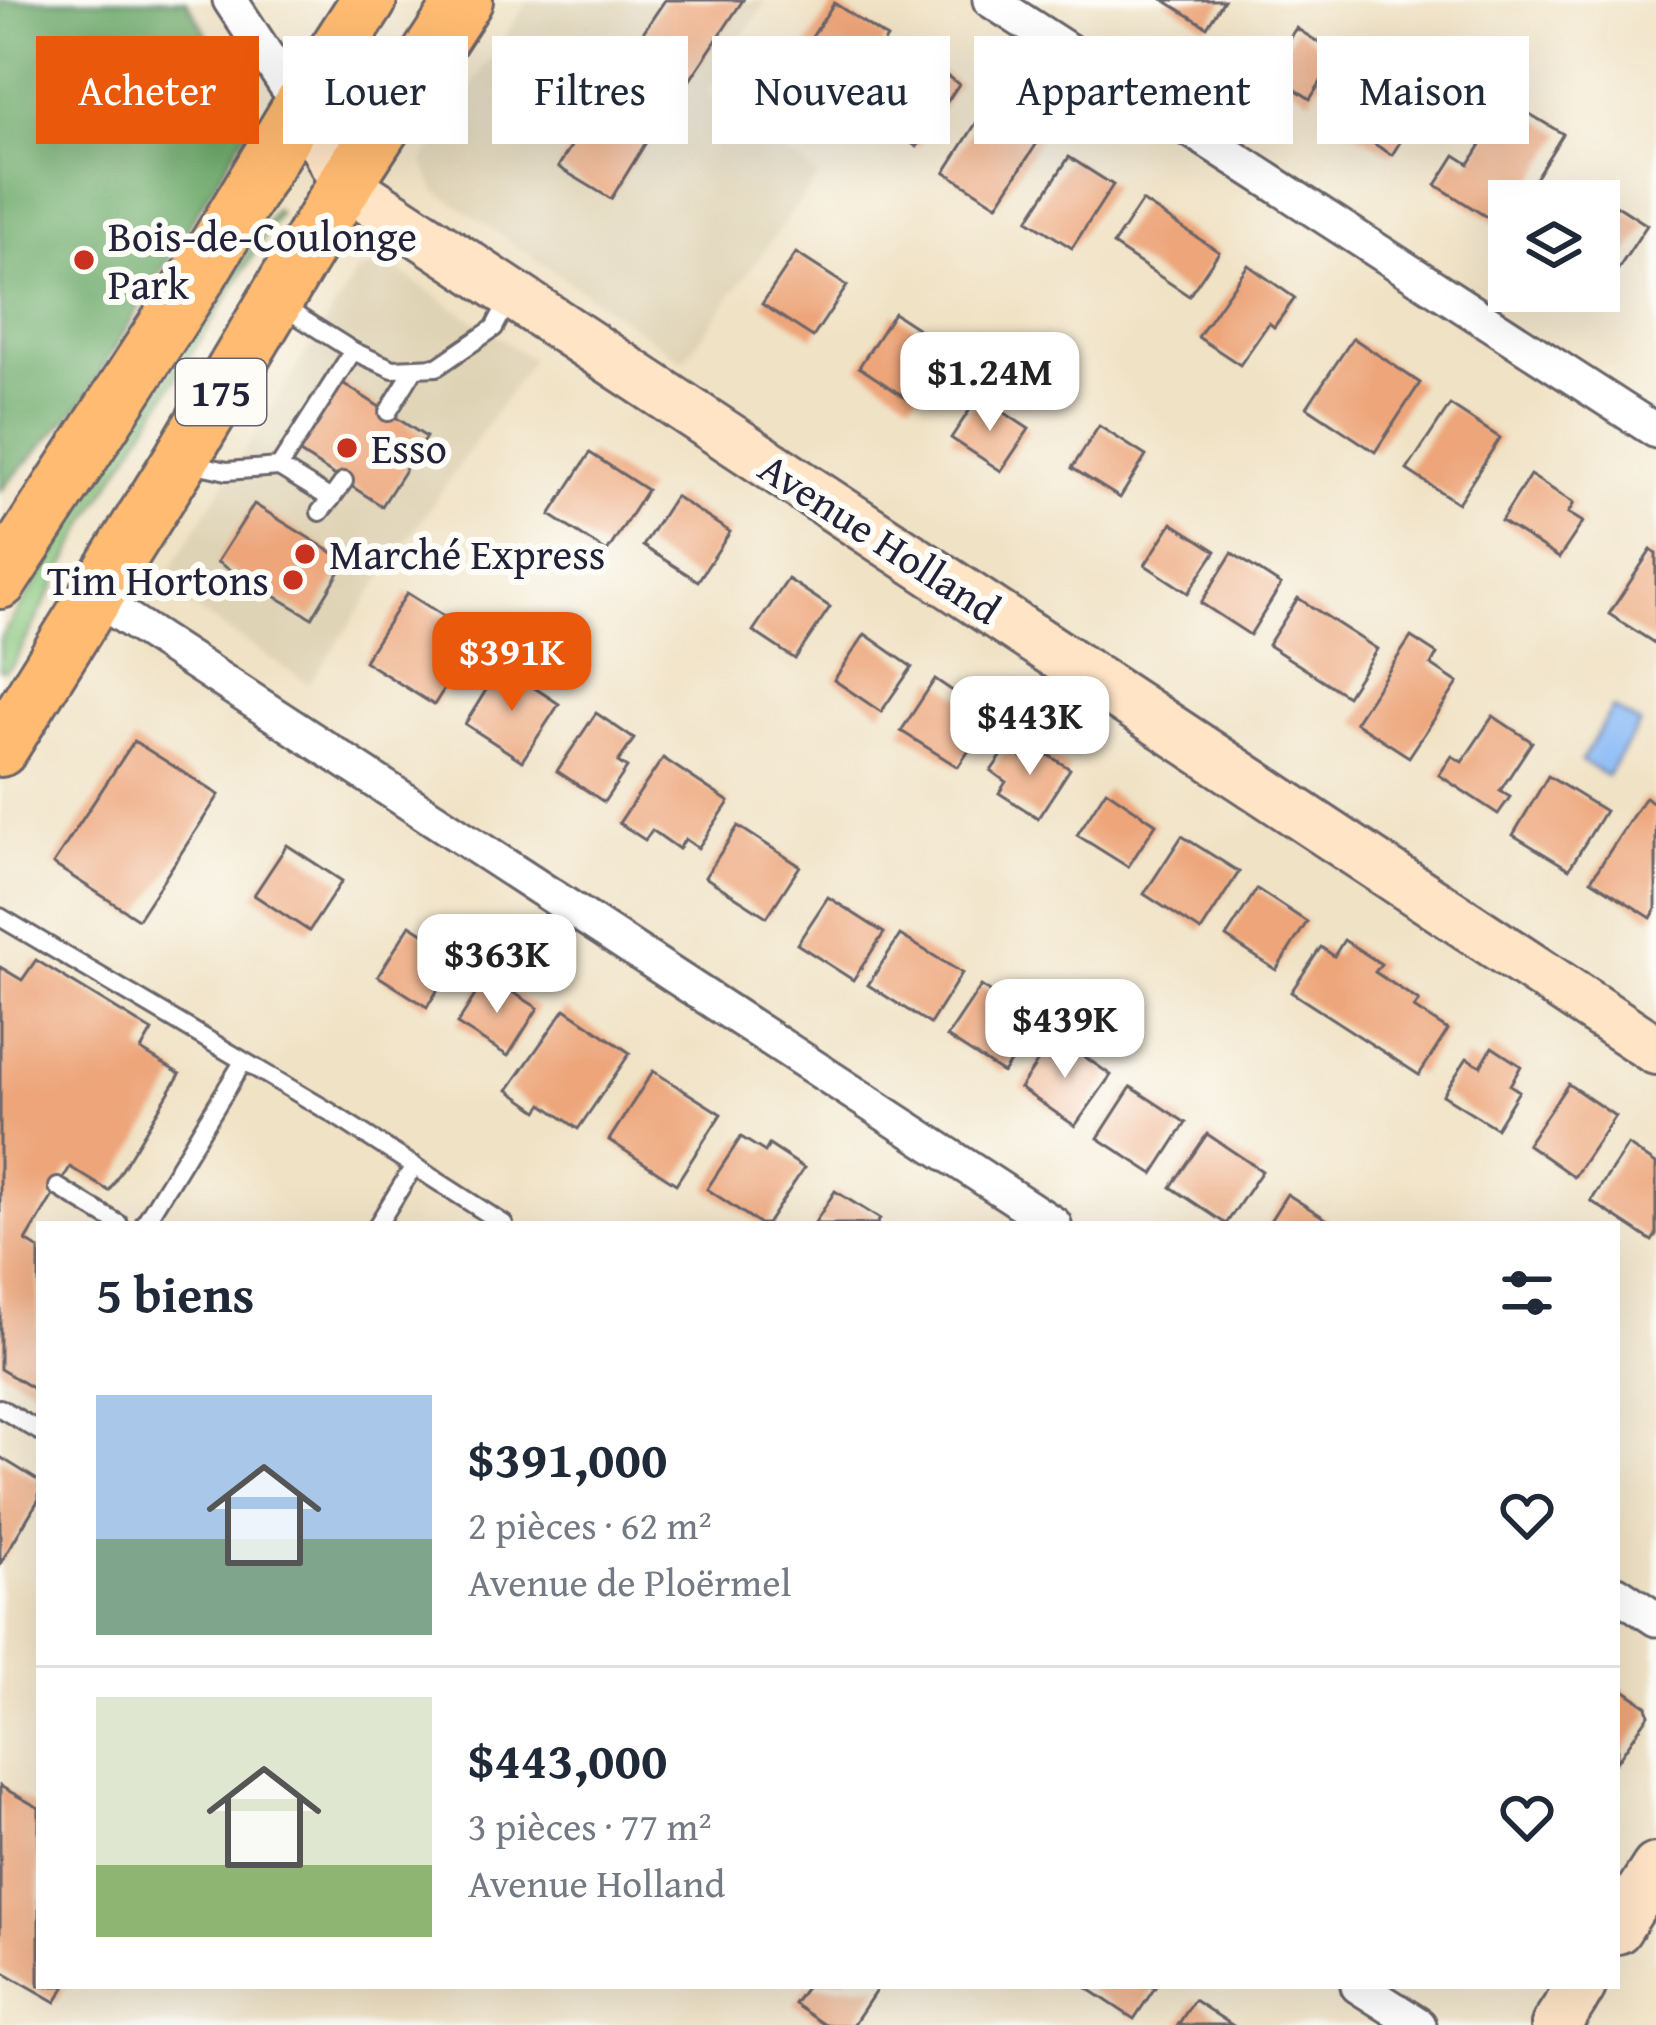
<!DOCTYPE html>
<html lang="fr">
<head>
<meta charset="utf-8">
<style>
  body { margin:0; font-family:"Gentium Book Plus",serif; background:#f2f2f3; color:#1f2937; height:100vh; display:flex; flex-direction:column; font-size:45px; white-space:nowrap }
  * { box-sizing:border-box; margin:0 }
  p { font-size:39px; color:#747a83 }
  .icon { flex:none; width:66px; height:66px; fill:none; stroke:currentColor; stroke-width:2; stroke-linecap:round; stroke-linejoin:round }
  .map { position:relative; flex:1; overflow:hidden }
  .side { position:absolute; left:36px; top:1221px; width:1584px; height:768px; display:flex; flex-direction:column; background:#fff; border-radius:0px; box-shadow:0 12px 48px #0002 }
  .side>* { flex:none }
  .top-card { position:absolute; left:36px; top:36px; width:1584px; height:108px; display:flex; gap:24px }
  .fabs { position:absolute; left:1488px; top:180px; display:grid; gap:24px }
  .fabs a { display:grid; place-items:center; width:132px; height:132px; border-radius:0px; background:#fff; box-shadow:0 12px 48px #0002; font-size:60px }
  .price { position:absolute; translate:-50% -102px; padding:0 27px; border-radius:24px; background:#fff; color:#222; font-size:39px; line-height:78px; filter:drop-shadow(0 3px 6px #0008) }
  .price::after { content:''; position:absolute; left:50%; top:72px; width:36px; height:27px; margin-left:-18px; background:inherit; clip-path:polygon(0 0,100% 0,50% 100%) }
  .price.current { background:#ea580c; color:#fff }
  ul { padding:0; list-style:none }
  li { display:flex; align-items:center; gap:36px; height:300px; padding:0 60px }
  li+li { border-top:3px solid #e0e1e3 }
  li span { display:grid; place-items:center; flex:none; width:336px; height:240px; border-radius:0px; color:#555 }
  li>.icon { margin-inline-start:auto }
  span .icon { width:144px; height:144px; fill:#fffc; stroke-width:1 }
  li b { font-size:51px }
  h2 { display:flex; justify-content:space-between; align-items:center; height:144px; padding:0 60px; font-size:51px }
  .pill { padding:0 42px; border-radius:0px; background:#fff; box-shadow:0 12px 48px #0002; font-size:42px; line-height:108px }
  .pill.current { background:#ea580c; color:#fff }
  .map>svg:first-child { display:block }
  .built { fill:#dfd3b5 }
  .green { fill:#89c67d; stroke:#56745c; stroke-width:3 }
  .forest { fill:#6eab6c; stroke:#486654; stroke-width:3 }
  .water { fill:#8abaf6; stroke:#566e98; stroke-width:3 }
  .building { fill:#eda579 }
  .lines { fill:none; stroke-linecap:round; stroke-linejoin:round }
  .lane-casing { stroke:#6a656b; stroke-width:22 }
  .street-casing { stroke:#6a656b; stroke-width:39 }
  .secondary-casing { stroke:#6a656b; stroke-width:54 }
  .primary-casing { stroke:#6a656b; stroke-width:60 }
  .lane { stroke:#fff; stroke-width:16 }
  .street { stroke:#fff; stroke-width:33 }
  .secondary { stroke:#ffe4c6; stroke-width:48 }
  .primary { stroke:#ffbb71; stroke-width:54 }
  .poi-dot { fill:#c8321e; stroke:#fdfcf7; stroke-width:4.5 }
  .labels { text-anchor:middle; stroke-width:12; stroke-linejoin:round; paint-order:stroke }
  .shield { fill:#fdfcf7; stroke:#646373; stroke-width:3 }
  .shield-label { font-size:39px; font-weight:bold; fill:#22223b }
  .poi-label { font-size:42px; fill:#22223b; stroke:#fdfcf7; text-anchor:start }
  .street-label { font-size:42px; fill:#22223b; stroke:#fdfcf7 }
</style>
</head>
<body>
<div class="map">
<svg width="1656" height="2025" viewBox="0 0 1656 2025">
  <rect width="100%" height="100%" fill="#fdfcf7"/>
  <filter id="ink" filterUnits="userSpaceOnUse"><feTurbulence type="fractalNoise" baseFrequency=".00833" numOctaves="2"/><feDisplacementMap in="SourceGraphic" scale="24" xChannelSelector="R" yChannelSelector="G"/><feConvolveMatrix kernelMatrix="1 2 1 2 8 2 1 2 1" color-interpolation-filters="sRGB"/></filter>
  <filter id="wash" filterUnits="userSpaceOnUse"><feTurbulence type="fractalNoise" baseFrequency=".004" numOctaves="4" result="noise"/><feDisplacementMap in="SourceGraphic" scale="48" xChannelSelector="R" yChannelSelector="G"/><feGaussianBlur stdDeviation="2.7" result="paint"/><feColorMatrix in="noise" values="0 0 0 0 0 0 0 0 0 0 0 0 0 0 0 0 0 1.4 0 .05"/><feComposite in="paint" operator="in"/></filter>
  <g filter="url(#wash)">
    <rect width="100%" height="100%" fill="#f0e2c5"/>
    <g class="built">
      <path d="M529 0H767L706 93 818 176 684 361 435 190 423 161Z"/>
      <path d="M379 267H392L532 359 309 684 163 588 161 584 358 271Z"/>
    </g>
    <path class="green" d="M275 210 279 214 89 518 14 663 5 671 0 670V639Z"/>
    <path class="forest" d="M0 0H186L256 115 81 404 0 491Z"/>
    <path class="water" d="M1613 708 1640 724 1607 776 1581 761Z"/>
    <g id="blocks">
      <g class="building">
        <path d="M665 0H743L682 92 636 61 647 42 640 37Z"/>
        <path d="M1164 0H1224L1207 27Z"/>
        <path d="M834 3 887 38 843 105 790 71Z"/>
        <path d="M1296 28 1338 55 1310 99 1268 71Z"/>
        <path d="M911 52 959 84 917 147 870 115Z"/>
        <path d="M617 73 669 105 611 199 558 167Z"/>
        <path d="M1371 83 1418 113 1392 155 1344 125Z"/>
        <path d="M1508 101 1563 134 1521 201H1509V220L1504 228 1436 185 1455 155 1469 164Z"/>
        <path d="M989 103 1041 137 997 205 945 172Z"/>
        <path d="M1069 157 1113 185 1072 248 1028 220Z"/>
        <path d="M1585 185 1647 225 1603 292 1599 290V201H1575Z"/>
        <path d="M1142 201 1219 252 1189 296 1113 245Z"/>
        <path d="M796 253 847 286 813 337 762 304Z"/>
        <path d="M1248 265 1295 298 1274 327 1269 323 1240 365 1198 337Z"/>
        <path d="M894 313 947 348 912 402 859 367Z"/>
        <path d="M1353 338 1420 383 1375 452 1307 407Z"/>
        <path d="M341 382 426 437 382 506 297 451Z"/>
        <path d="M979 396 1029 429 1001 471 951 438Z"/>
        <path d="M1450 405 1500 438 1458 503 1407 470Z"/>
        <path d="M1099 426 1146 456 1120 498 1072 468Z"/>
        <path d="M590 453 647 490 607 552 550 515Z"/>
        <path d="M1530 475 1574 503 1568 513 1583 522 1559 558 1501 521Z"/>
        <path d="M675 496 730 532 698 581 643 546Z"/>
        <path d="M254 504 346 561 312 618 217 562Z"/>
        <path d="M1172 523 1216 551 1188 593 1145 565Z"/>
        <path d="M1651 550 1656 554V644L1609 614Z"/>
        <path d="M1232 553 1281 585 1250 635 1201 603Z"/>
        <path d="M788 579 830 607 795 659 753 631Z"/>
        <path d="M407 593 493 647 468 688 451 678 434 705 364 661Z"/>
        <path d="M1298 598 1377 649 1347 696 1268 645Z"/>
        <path d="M865 634 912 667 881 712 834 680Z"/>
        <path d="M1411 637 1437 654 1431 665 1458 683 1409 757 1355 722Z"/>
        <path d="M501 666 559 704 522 761 465 724Z"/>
        <path d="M935 679 991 717 958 767 901 731Z"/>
        <path d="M596 713 634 739 618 762 627 768 604 802 557 771Z"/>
        <path d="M1493 716 1532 742 1500 791 1510 797 1498 814 1439 775 1452 756 1462 762Z"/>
        <path d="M134 741 219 795 138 919 53 864Z"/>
        <path d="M1031 744 1070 769 1038 818 999 793 1006 782 991 771 1007 748 1022 758Z"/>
        <path d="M663 758 729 802 698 848 685 839 679 849 652 830 645 840 619 823Z"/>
        <path d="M1548 776 1605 811 1569 869 1513 835Z"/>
        <path d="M1106 790 1156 824 1128 867 1077 835Z"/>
        <path d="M1645 797 1656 804V909L1651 918 1591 880Z"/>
        <path d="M738 826 800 866 767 917 705 877Z"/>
        <path d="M1182 836 1239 872 1201 931 1144 894Z"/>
        <path d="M287 845 342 881 309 931 254 895Z"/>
        <path d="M1257 889 1307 922 1276 970 1226 937Z"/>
        <path d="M828 897 884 933 853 980 797 944Z"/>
        <path d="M410 925 459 956 427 1007 378 976Z"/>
        <path d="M900 935 962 973 930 1024 868 985Z"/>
        <path d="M1344 940 1381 964 1375 972 1419 1001 1414 1008 1448 1030 1419 1075 1291 992 1321 947 1334 956Z"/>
        <path d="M36 960 152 1031 141 1050 180 1074 109 1191 70 1167 26 1241 39 1249V1392L0 1369V967L22 980Z"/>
        <path d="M487 976 538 1008 508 1056 457 1024Z"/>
        <path d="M981 986 1036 1022 1003 1073 947 1037Z"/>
        <path d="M565 1009 630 1053 578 1129 543 1104 538 1111 508 1090Z"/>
        <path d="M1055 1036 1111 1075 1075 1126 1020 1088Z"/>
        <path d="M1492 1047 1521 1066 1510 1085 1519 1091 1496 1128 1443 1095 1467 1058 1481 1066Z"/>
        <path d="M653 1071 721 1114 676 1184 609 1140Z"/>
        <path d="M1568 1084 1615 1116 1574 1177 1527 1144Z"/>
        <path d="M1131 1087 1186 1123 1153 1174 1098 1138Z"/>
        <path d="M1207 1134 1262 1171 1226 1224 1171 1187Z"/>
        <path d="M741 1137 765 1152 769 1145 804 1168 767 1224H760L707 1189Z"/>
        <path d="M1628 1145 1656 1164V1235L1652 1241 1591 1201Z"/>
        <path d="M835 1191 880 1219 877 1224H814Z"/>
        <path d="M1287 1194 1334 1224H1268Z"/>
        <path d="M0 1457 39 1481V1499L0 1564Z"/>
        <path d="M1617 1685 1647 1706 1649 1715 1617 1761Z"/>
        <path d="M0 1786 39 1808V1986H66L56 2002 0 1970Z"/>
        <path d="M807 1986H879L853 2025H825L794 2004Z"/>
        <path d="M1084 1986H1156L1134 2019Z"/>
        <path d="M1194 2000 1232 2025H1178Z"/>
      </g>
    </g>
  </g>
  <g filter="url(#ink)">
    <use href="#blocks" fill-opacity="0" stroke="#6a656b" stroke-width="3"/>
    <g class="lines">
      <g class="lane-casing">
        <g id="lane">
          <path d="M280 305 353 351 393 369 437 367 494 328 511 296"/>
          <path d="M388 412 415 368"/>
          <path d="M186 462 227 471 279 467 353 351"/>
          <path d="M279 467 331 499 320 512"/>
          <path d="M331 499 344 481"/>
          <path d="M0 917 330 1112 504 1224"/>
          <path d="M58 1187 119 1224"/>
          <path d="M144 1224 243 1062"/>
          <path d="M378 1224 414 1166"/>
          <path d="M0 1408 39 1431"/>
        </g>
      </g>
      <g class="street-casing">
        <g id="street">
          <path d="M230 0 285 84 302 104"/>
          <path d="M990 0 1656 431"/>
          <path d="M94 597 1054 1224"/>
          <path d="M1617 1593 1656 1619"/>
          <path d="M1358 1986 1419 2025"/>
        </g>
      </g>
      <g class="secondary-casing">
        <g id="secondary">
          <path d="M302 104 345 184 1656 1050"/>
          <path d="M1617 1929 1656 1868"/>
          <path d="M1556 2025 1581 1986"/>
        </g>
      </g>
      <g class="primary-casing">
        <g id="primary">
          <path d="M0 581 199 275 302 104 369 0"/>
          <path d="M0 749 180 461 345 184 465 0"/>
        </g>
      </g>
      <use href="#lane" class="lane"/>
      <use href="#street" class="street"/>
      <use href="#secondary" class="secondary"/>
      <use href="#primary" class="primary"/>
    </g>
  </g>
  <g class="poi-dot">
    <circle cx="84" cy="260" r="12"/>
    <circle cx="347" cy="448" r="12"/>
    <circle cx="305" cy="554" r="12"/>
    <circle cx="293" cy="580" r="12"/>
  </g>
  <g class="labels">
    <rect class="shield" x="176" y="359" width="90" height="66" rx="9"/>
    <g class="shield-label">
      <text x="221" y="406">175</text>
    </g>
    <g class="poi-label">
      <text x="108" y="251">Bois-de-Coulonge<tspan x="108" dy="48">Park</tspan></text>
      <text x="371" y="463">Esso</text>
      <text x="329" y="569">Marché Express</text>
      <text x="269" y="595" text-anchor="end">Tim Hortons</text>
    </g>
    <g class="street-label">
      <text transform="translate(880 538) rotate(33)" y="15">Avenue Holland</text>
    </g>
  </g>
</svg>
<div class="fabs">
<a><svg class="icon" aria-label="layers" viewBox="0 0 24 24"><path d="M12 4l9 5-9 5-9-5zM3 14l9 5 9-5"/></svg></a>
</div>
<b class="price" style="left:990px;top:434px">$1.24M</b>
<b class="price current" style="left:512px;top:714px">$391K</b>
<b class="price" style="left:1030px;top:778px">$443K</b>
<b class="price" style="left:497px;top:1016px">$363K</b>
<b class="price" style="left:1065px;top:1081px">$439K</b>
<div class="top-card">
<a class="pill current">Acheter</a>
<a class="pill">Louer</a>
<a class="pill">Filtres</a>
<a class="pill">Nouveau</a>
<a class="pill">Appartement</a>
<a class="pill">Maison</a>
</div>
<section class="side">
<h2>5 biens<svg class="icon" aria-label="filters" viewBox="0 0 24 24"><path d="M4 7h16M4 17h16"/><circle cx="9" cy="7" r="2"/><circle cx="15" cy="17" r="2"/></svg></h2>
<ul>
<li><span style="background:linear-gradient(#a9c7e8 60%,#7fa58c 0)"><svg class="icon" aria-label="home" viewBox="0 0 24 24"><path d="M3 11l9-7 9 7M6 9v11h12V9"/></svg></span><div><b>$391,000</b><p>2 pièces · 62 m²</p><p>Avenue de Ploërmel</p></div><svg class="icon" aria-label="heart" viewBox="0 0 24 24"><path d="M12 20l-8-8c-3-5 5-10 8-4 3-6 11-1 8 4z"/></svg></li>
<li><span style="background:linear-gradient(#dfe7d0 70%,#8fb573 0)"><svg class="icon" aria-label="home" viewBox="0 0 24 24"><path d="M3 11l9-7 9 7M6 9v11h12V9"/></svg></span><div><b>$443,000</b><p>3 pièces · 77 m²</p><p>Avenue Holland</p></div><svg class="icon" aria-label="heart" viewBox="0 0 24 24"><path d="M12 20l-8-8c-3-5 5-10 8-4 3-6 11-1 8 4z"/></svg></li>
</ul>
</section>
</div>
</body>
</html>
